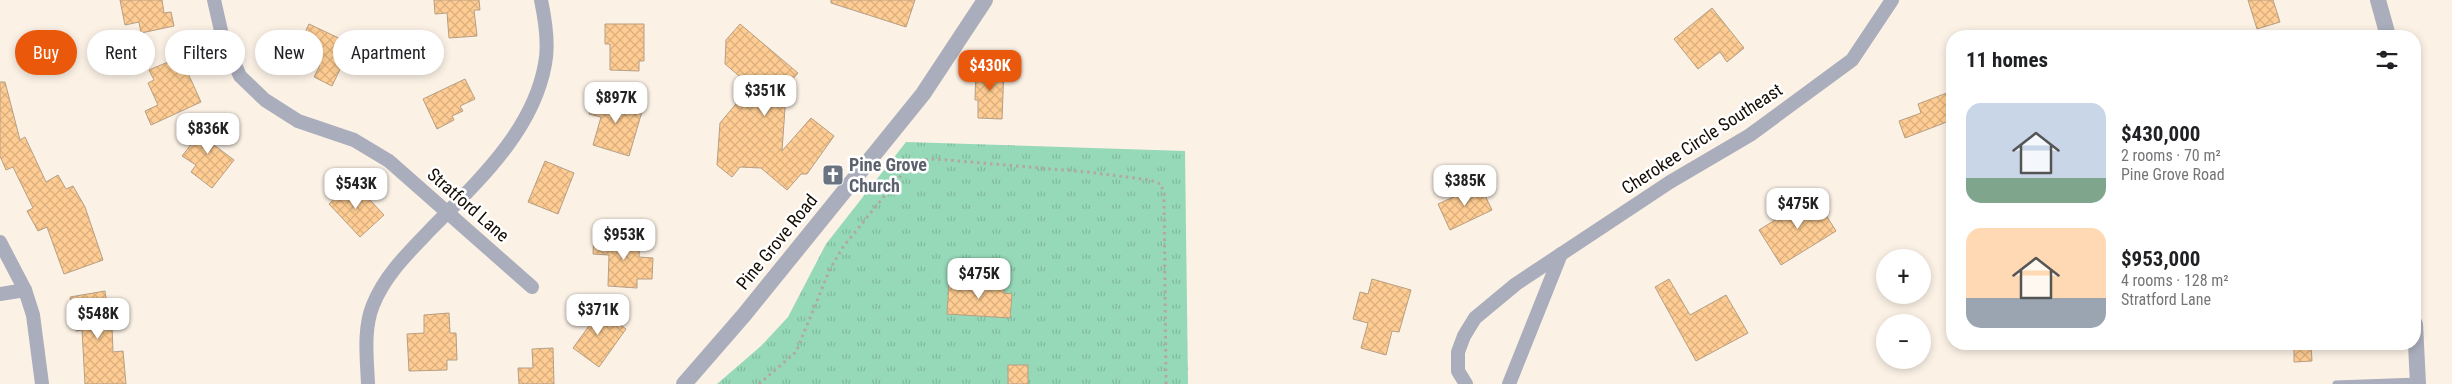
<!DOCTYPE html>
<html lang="en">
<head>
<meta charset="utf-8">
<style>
  body { margin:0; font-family:"Roboto Condensed",sans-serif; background:#f2f2f2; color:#202124; height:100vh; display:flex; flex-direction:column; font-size:19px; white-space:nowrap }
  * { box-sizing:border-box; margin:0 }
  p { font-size:16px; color:#757577 }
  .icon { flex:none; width:28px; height:28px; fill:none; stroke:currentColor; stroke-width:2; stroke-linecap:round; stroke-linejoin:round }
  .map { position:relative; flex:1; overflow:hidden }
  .panel { position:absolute; left:1946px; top:30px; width:475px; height:320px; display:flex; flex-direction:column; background:#fff; border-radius:20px; box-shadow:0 2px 8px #0003 }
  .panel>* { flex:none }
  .guide { position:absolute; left:15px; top:30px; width:475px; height:45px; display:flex; gap:10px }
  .buttons { position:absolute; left:1876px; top:249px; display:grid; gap:10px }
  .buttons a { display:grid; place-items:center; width:55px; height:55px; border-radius:50%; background:#fff; box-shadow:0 2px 8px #0003; font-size:25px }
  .price { position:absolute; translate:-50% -42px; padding:0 11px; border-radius:10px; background:#fff; color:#222; font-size:16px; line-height:32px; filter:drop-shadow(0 1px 2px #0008) }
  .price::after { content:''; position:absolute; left:50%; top:30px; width:15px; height:11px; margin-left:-8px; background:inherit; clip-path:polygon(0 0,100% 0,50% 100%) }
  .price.selected { background:#ea580c; color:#fff }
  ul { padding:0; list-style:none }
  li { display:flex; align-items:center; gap:15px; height:125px; padding:0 20px }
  li span { display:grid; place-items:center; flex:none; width:140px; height:100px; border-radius:15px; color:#555 }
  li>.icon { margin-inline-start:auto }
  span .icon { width:60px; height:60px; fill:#fffc; stroke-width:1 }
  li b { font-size:21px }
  h2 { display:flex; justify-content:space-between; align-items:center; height:60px; padding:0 20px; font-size:21px }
  .chip { padding:0 18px; border-radius:22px; background:#fff; box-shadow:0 2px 8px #0003; font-size:18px; line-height:45px }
  .chip.selected { background:#ea580c; color:#fff }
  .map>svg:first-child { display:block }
  .park { fill:url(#park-tufts) }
  .building { fill:url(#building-cross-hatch); stroke:#b79f84 }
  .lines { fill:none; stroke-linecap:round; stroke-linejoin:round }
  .path { stroke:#b2a89d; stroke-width:3; stroke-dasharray:2.5 4; stroke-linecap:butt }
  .service { stroke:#aaadbb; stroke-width:7 }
  .minor { stroke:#aaadbb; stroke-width:14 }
  .tertiary { stroke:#aaadbb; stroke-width:16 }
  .labels { text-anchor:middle; stroke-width:5; stroke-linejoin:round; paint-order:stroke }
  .street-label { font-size:18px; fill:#150d04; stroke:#fff }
  .worship-label { font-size:18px; font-weight:bold; fill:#5b616d; stroke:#fff; text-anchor:start }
</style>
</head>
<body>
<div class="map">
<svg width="2452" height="384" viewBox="0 0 2452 384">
  <defs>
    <pattern id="park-tufts" width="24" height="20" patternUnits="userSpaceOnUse" patternTransform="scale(1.25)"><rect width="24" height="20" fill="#96d9b8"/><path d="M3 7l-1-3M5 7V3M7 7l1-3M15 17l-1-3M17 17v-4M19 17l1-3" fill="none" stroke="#80b99d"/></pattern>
    <pattern id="building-cross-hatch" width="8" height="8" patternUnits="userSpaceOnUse" patternTransform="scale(1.25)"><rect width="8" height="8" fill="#ffcd93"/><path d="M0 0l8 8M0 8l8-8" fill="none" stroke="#daaf7d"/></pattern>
  </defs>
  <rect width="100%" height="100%" fill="#fbf1e5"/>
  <path class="park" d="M906 142 1185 151 1188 384H717L761 346 788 317 826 244Z"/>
  <g class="building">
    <path d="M120 0H162L164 13 171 12 174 26 141 33 139 22 125 25Z"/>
    <path d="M434 0H479L480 10H474L477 36 449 38 447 13 435 14Z"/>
    <path d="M831 0H915L906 27 831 3Z"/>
    <path d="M2248 0H2273L2280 22 2257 29Z"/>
    <path d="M1712 8 1744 48 1727 62 1720 52 1698 69 1674 39Z"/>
    <path d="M309 24 345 41 338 53 346 57 332 86 314 77 320 65 295 53Z"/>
    <path d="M605 24H644V61H639V71L610 70V44H605Z"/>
    <path d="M740 24 798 73 791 81 790 95 786 94 782 151 811 118 834 136 807 174H801L787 190 761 168 740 167 732 177 717 165 720 123 751 86 725 64 726 40Z"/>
    <path d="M182 60 201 102 151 125 145 111 158 105 148 83 154 80 149 70 168 62 171 66Z"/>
    <path d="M976 67 1004 68 1002 119 978 118V100H975Z"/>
    <path d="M465 79 475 99 460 106 463 111 452 116 454 120 437 129 423 99Z"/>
    <path d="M0 82H5L20 140 25 137 46 182 58 175 66 189 73 186 85 207 103 260 64 274 47 227 38 231 27 211 33 208 13 167 6 170 0 156Z"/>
    <path d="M1952 91V120L1905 138 1899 121 1921 113 1918 104Z"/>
    <path d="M595 94 643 108 629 156 593 145 601 117 589 114Z"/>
    <path d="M210 120 225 131 214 145 234 160 212 188 191 172 196 165 182 156Z"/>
    <path d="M545 161 574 173 558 214 528 202Z"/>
    <path d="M353 182 384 215 360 237 329 204Z"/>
    <path d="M1480 185 1492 210 1450 230 1438 204Z"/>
    <path d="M1814 196 1836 231 1781 265 1759 230Z"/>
    <path d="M594 236 640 238 639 257 653 258 652 279H637V288L608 286 609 255 593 254Z"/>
    <path d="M1372 279 1411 290 1399 332 1392 331 1386 355 1361 348 1368 323 1353 319 1360 292 1368 294Z"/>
    <path d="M1669 279 1690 315 1726 295 1748 333 1696 361 1655 287Z"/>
    <path d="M949 282 1004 286V293L1012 294 1010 318 947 314Z"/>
    <path d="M105 291 108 311H111L114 324 112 325 113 352 123 351 126 384H85L82 330 76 331 70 297Z"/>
    <path d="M591 304 626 329 599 367 573 348 589 326 579 319Z"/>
    <path d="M449 313 450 333H456L457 360H447V370L409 371 407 334 424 333V315Z"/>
    <path d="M2294 344H2311L2312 361 2294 362Z"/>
    <path d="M553 348 554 384H519L518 368H533L532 349Z"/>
    <rect x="1008" y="365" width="20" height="19"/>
  </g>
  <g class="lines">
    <path class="path" d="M759 384 796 352 830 269 843 247 907 168 923 160 935 159 1087 172 1150 180 1161 184 1164 194 1166 384"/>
    <path class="service" d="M2336 384 2418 381"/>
    <g class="minor">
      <path d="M214 0 222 35 240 76 265 100 298 121 354 140 389 161 532 287"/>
      <path d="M0 242 25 290 33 315 42 384"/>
      <path d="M0 294 25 290"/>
      <path d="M368 384C367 359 363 329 373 305 385 275 408 253 430 230 476 183 533 132 545 64 549 45 545 19 541 0"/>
      <path d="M1466 384 1458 371V352L1464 336 1475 318 1516 284 1670 182 1750 135 1852 60 1892 0"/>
      <path d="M1509 384 1561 254"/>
    </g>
    <g class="tertiary">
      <path d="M2378 0 2388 36"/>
      <path d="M2415 324 2418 384"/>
      <path d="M684 384 744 315 923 94 985 0"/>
    </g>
  </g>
  <defs>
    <g id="church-square" transform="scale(1.125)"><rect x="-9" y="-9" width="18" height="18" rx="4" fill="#6b7280" stroke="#fff"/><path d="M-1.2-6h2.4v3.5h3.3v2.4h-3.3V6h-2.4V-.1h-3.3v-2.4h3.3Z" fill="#fff"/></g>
  </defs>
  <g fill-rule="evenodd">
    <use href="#church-square" x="833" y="175"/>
  </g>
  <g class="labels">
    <g class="street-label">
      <text transform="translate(1702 139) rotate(-33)" y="6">Cherokee Circle Southeast</text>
      <text transform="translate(468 205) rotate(41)" y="6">Stratford Lane</text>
      <text transform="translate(777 242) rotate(-51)" y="6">Pine Grove Road</text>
    </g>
    <g class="worship-label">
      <text x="849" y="171">Pine Grove<tspan x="849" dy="21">Church</tspan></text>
    </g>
  </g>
</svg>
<div class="buttons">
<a>+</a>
<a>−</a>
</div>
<b class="price selected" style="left:990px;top:92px">$430K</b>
<b class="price" style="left:765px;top:117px">$351K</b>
<b class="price" style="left:616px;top:124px">$897K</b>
<b class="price" style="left:208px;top:155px">$836K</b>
<b class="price" style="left:1465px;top:207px">$385K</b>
<b class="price" style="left:356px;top:210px">$543K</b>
<b class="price" style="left:1798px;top:230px">$475K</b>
<b class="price" style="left:624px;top:261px">$953K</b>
<b class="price" style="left:979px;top:300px">$475K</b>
<b class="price" style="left:598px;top:336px">$371K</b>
<b class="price" style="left:98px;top:340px">$548K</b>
<div class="guide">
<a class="chip selected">Buy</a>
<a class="chip">Rent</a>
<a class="chip">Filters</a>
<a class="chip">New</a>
<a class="chip">Apartment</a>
</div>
<section class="panel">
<h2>11 homes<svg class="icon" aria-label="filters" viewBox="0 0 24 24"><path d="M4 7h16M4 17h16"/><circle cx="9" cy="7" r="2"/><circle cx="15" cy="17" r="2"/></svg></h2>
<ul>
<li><span style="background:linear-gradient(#c9d6e8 75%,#7fa58c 0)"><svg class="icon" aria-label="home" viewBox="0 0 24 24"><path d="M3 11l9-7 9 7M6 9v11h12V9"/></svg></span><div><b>$430,000</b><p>2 rooms · 70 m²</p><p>Pine Grove Road</p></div></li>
<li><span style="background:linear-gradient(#ffd9b3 70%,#9aa5b1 0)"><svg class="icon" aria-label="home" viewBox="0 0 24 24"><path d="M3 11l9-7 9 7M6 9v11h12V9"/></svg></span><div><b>$953,000</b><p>4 rooms · 128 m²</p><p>Stratford Lane</p></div></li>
</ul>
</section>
</div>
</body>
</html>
